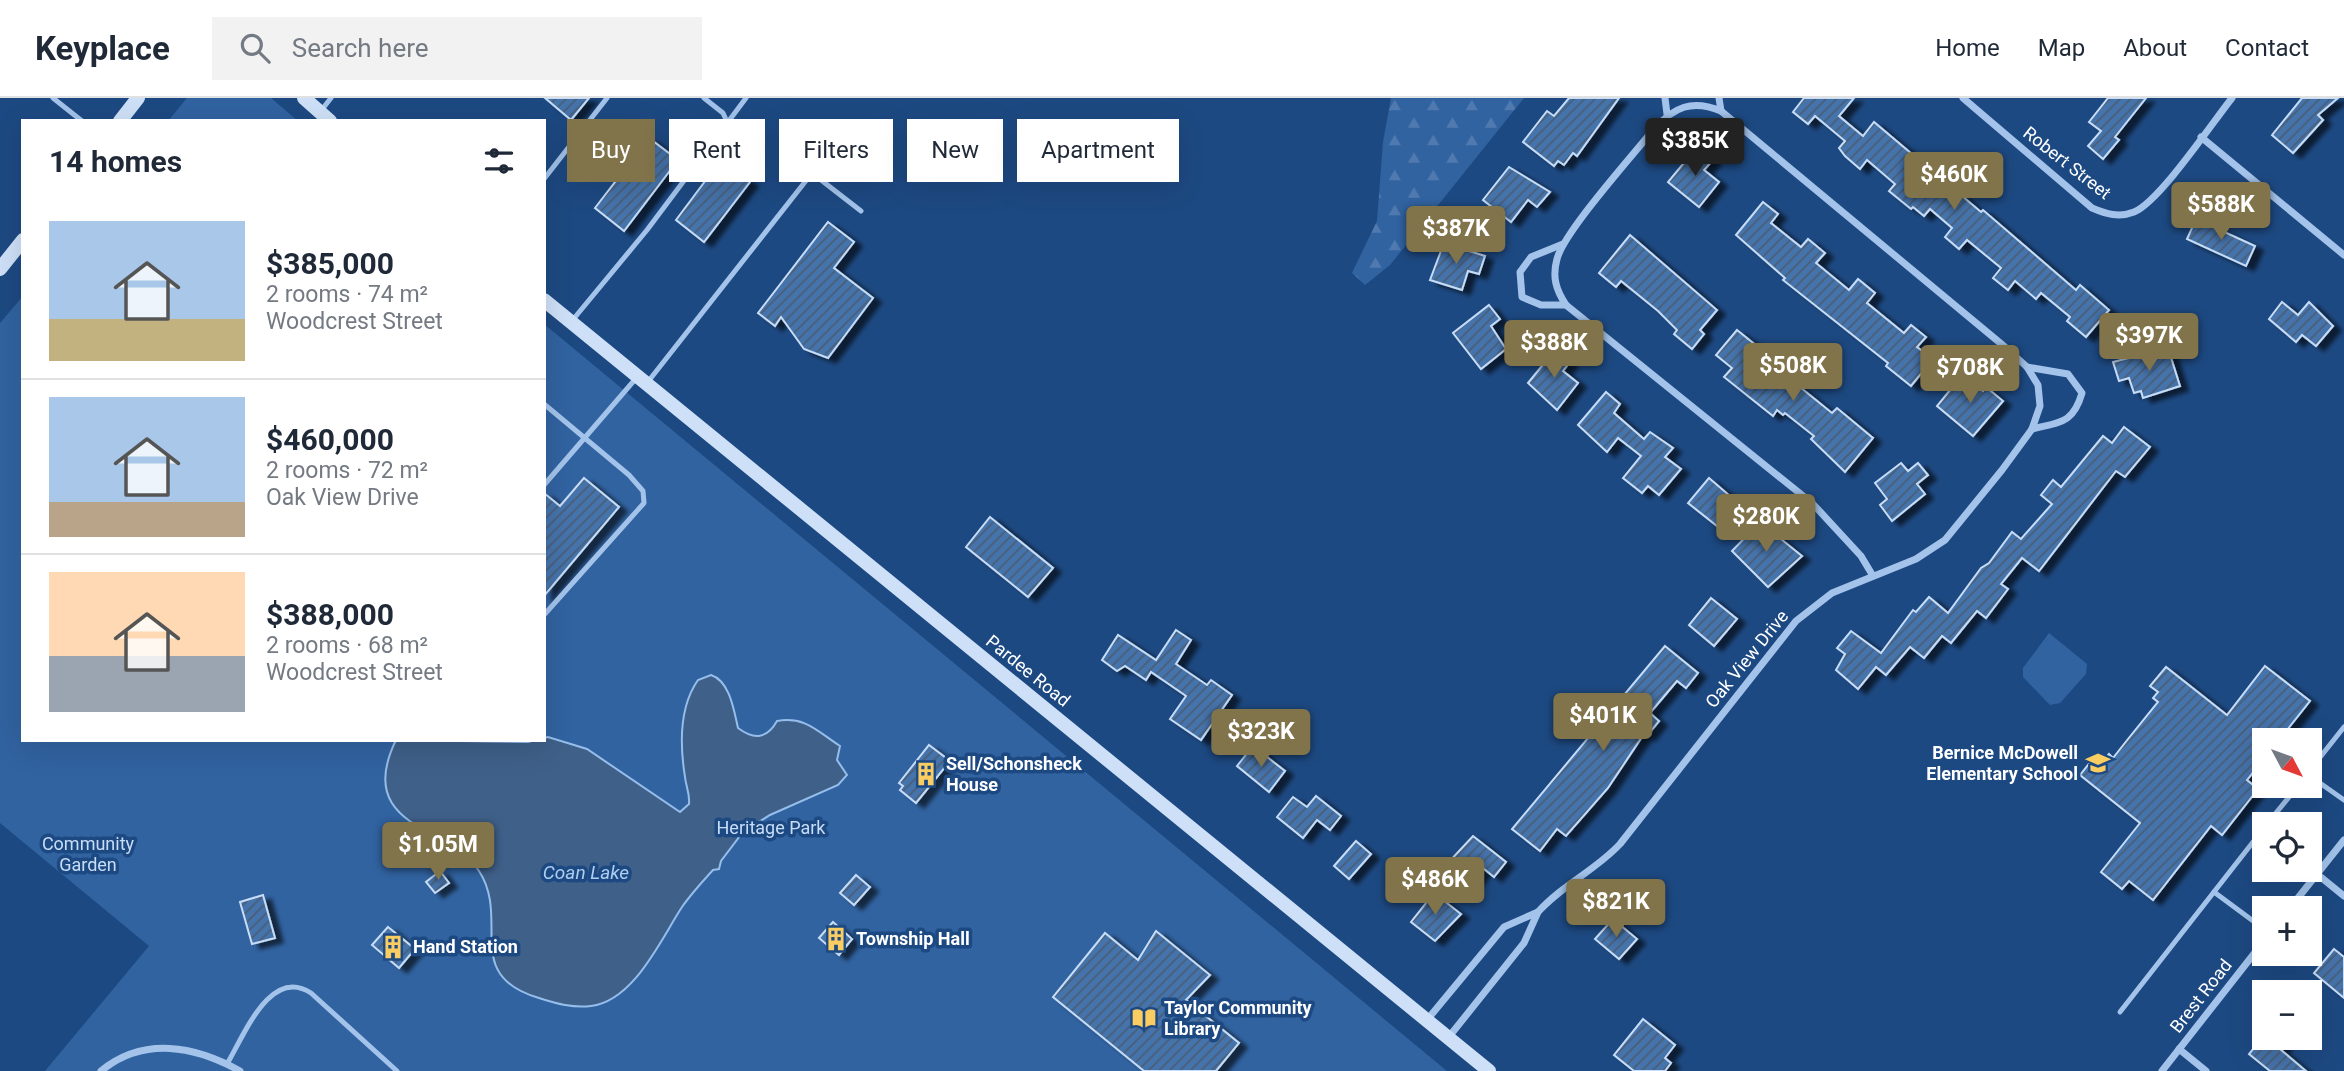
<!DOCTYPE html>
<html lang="en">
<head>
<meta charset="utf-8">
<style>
  body { margin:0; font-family:Roboto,sans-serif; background:#f2f2f3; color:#1f2937; height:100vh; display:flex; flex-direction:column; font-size:26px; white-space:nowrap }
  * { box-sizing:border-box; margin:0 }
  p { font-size:23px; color:#747a83 }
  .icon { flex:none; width:38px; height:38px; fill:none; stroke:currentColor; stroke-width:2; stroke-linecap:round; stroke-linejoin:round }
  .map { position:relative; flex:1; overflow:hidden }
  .side { position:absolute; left:21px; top:21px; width:525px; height:623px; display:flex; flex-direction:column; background:#fff; border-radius:0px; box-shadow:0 7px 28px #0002 }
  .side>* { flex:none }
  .guide { position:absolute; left:567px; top:21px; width:665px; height:63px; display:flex; gap:14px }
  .needle { width:46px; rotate:131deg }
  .fabs { position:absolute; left:2252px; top:630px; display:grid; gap:14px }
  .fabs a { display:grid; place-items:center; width:70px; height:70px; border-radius:0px; background:#fff; box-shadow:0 7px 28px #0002; font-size:35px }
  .price { position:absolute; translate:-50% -60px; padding:0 16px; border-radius:7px; background:#81734a; color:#fff; font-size:23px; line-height:46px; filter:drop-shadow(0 2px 4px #0008) }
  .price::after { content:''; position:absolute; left:50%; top:42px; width:21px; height:16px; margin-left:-10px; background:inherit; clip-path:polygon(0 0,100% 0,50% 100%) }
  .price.on { background:#222; color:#fff }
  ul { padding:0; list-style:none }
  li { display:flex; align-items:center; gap:21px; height:175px; padding:0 28px }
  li+li { border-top:2px solid #e0e1e3 }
  li span { display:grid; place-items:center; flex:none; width:196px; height:140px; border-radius:0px; color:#555 }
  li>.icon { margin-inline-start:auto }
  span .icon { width:84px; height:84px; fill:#fffc; stroke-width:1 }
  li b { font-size:30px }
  h2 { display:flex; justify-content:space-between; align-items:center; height:84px; padding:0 28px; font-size:30px }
  .chip { padding:0 24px; border-radius:0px; background:#fff; box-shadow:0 7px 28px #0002; font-size:24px; line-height:63px }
  .chip.on { background:#81734a; color:#fff }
  header { display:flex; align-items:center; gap:42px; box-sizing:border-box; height:98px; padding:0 35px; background:#fff; border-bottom:2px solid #e0e1e3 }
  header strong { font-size:33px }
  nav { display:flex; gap:38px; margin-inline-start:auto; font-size:24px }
  .search { width:490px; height:63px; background:#f2f2f3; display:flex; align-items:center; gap:18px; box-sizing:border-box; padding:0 24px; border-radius:0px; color:#747a83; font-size:26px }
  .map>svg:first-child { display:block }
  .forest { fill:url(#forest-firs) }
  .green { fill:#3163a1 }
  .water { fill:#3f6089; stroke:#96beeb; stroke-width:2 }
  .building { fill:url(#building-hatch); stroke:#c7ddf7; stroke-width:2; filter:url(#shadow) }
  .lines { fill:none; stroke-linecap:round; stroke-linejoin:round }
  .lane { stroke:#a3c3ea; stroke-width:5 }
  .street { stroke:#a3c3ea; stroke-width:7 }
  .secondary { stroke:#cee0f7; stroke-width:14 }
  .labels { text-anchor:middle; stroke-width:7; stroke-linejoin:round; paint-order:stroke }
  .street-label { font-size:18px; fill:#fff; stroke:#1d4982 }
  .poi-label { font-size:18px; font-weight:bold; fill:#fff; stroke:#1d4982; text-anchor:start }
  .park-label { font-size:18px; fill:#c7ddf7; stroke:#1d4982 }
  .water-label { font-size:19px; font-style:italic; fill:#aecdf1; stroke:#1d4982 }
</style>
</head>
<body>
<header>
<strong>Keyplace</strong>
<div class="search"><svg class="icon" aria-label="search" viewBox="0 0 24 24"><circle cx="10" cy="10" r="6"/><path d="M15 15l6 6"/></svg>Search here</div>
<nav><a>Home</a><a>Map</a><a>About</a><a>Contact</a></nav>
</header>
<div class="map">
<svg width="2344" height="973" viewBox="0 0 2344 973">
  <defs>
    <pattern id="forest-firs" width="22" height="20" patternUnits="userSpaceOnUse" patternTransform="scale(1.75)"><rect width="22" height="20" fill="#3163a1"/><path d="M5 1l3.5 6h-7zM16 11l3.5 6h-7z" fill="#507aaf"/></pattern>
    <pattern id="building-hatch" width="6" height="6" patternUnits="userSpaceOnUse" patternTransform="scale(1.75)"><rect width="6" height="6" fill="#4573ab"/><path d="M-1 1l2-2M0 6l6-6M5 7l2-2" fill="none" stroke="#495e77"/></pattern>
    <filter id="shadow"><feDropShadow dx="8" dy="4.5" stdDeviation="2" flood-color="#0009"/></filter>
  </defs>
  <rect width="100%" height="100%" fill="#1d4982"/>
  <path class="forest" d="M1391 0H1524L1390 167 1365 187 1352 175 1377 123 1383 44Z"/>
  <g class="green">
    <path d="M187 0H271L298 23H168Z"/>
    <path d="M23 198V642H544V226L1447 973H45L149 848 0 725V225Z"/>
    <path d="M2049 535 2087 566 2086 576 2060 605 2050 607 2023 579V570Z"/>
  </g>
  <path class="water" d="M711 577C730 583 734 613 738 630 754 642 767 641 777 623 805 618 817 633 840 648L837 662 847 677 838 687 770 717 743 734 721 763 719 771 713 772C702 784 691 796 682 809 661 841 634 903 591 908 573 910 557 906 539 900 461 877 511 822 479 773 450 728 353 730 396 642L528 644 548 639 587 651 680 714 689 706C690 695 686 689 685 679 680 648 679 609 698 582Z"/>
  <g class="building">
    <path d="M545 0H589L571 22Z"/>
    <path d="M1569 0H1619L1577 58 1573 55 1564 67 1558 63 1554 68 1523 44 1547 13 1554 18Z"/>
    <path d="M1804 0H1854L1839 18 1863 38 1874 24 1925 67 1928 63 1958 88 1955 92 1981 114 1983 112 2076 192 2080 187 2109 212 2086 239 2067 223 2070 219 2041 195 2036 201 2015 183 2008 192 1993 180 2001 170 1967 142 1959 151 1945 139 1952 130 1930 111 1924 118 1913 109 1911 111 1889 93 1895 86 1867 62 1860 71 1845 58 1839 50 1845 43 1815 18 1808 26 1793 14Z"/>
    <path d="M2108 0H2146L2115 39 2119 42 2103 61 2088 48 2101 33 2089 24Z"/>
    <path d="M2302 0H2338L2318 17 2323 22 2293 55 2272 37Z"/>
    <path d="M649 40 678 62 624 133 595 110Z"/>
    <path d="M1697 49 1713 62 1704 72 1719 84 1699 109 1668 84Z"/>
    <path d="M721 62 750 84 704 144 676 122Z"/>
    <path d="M1509 69 1550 94 1537 109 1528 102 1511 124 1483 102Z"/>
    <path d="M1763 104 1778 116 1771 125 1801 149 1808 141 1825 155 1816 165 1849 192 1858 181 1875 195 1867 205 1904 235 1911 227 1926 239 1917 249 1933 261 1911 288 1886 268 1888 265 1783 182 1785 180 1736 137Z"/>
    <path d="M2196 121 2255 148 2246 168 2187 141Z"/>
    <path d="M828 124 854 144 834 170 873 200 828 260 804 251 781 219 775 228 758 215Z"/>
    <path d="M1630 137 1717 212 1700 232 1704 236 1692 251 1674 236 1677 232 1658 213 1621 183 1616 189 1599 175Z"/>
    <path d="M1444 145 1485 158 1479 176 1468 173 1462 192 1430 182Z"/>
    <path d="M2282 204 2298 217 2309 204 2333 228 2316 248 2302 237 2296 244 2269 221Z"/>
    <path d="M1489 207 1500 221 1491 228 1506 251 1481 271 1453 235Z"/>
    <path d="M1737 232 1758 249 1750 259 1774 280 1780 273 1832 315 1837 310 1873 340 1845 374 1811 341 1814 338 1785 315 1783 317 1777 312 1773 318 1724 279 1732 270 1716 257Z"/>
    <path d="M2168 250 2180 288 2143 300 2141 293 2134 295 2129 280 2119 283 2113 264Z"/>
    <path d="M1555 252 1570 264 1563 273 1578 285 1557 312 1528 285Z"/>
    <path d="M1963 276 1983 293 1986 289 2003 303 1973 338 1937 308Z"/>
    <path d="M1606 294 1620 306 1614 315 1644 341 1650 334 1673 350 1665 359 1681 371 1659 397 1648 388 1642 395 1623 380 1641 358 1618 340 1607 354 1578 327Z"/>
    <path d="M2124 329 2150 349 2125 379 2116 373 2039 473 2022 460 2001 486 2008 491 1986 520 1977 513 1951 545 1942 538 1924 560 1910 549 1886 577 1876 569 1858 591 1836 572 1845 556 1837 550 1851 533 1881 555 1913 512 1916 514 1929 499 1948 515 1981 470 1989 465 2012 434 2021 441 2052 406 2041 397 2053 382 2061 389 2103 338 2112 345Z"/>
    <path d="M1901 365 1908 373 1918 365 1928 377 1917 386 1925 396 1892 423 1880 407 1887 401 1875 385Z"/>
    <path d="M584 380 619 409 544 498V395L560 408Z"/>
    <path d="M1709 380 1737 404 1717 428 1688 405Z"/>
    <path d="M990 419 1053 470 1028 499 966 449Z"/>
    <path d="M1760 424 1802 458 1768 489 1732 453Z"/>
    <path d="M1711 500 1737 521 1714 548 1689 527Z"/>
    <path d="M1176 532 1191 542 1176 566 1207 587 1211 582 1232 597 1201 642 1170 621 1186 598 1151 574 1146 582 1125 568 1117 573 1102 562 1118 537 1156 562Z"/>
    <path d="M1665 548 1698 575 1686 590 1677 583 1650 615 1659 623 1647 638 1644 636 1608 690 1566 738 1557 731 1540 753 1512 731Z"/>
    <path d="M2265 568 2310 603 2279 642H2264V661L2247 682 2258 691 2222 737 2211 728 2153 802 2129 783 2122 791 2101 774 2140 725 2080 677 2096 657 2103 663 2109 656 2113 660 2128 641 2158 604 2153 600 2158 594 2150 588 2166 569 2227 617Z"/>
    <path d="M929 647 950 663 916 705 900 692 903 688 899 685Z"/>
    <path d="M1253 648 1285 673 1269 694 1237 668Z"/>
    <path d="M1316 698 1341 718 1330 732 1317 722 1303 740 1277 719 1293 699 1307 709Z"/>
    <path d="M1473 738 1506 764 1494 779 1484 771 1472 786 1447 766Z"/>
    <path d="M1356 743 1371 756 1349 781 1334 768Z"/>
    <path d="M440 773 449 785 435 795 426 784Z"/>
    <path d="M856 777 870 789 854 807 840 795Z"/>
    <path d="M1434 795 1461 816 1435 843 1411 824Z"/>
    <path d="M263 797 275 840 252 846 240 804Z"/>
    <path d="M1613 821 1637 841 1619 861 1595 841Z"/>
    <path d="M833 824 852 841 839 857 819 840Z"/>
    <path d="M388 829 415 851 399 870 372 847Z"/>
    <path d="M1156 833 1210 877 1186 902 1239 945 1216 973H1144L1053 899 1105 835 1138 862Z"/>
    <path d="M2334 851 2344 859V900L2314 875Z"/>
    <path d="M1643 921 1675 947 1665 960 1671 965 1665 973H1634L1614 957Z"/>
    <path d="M2262 940H2289L2280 951 2306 973H2270L2249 956Z"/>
  </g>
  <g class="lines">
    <g class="lane">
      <path d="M53 0 82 23"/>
      <path d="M704 0 723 15 728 26"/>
      <path d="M320 14 331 0"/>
      <path d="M544 81 607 0"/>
      <path d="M571 224 647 132 746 0"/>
      <path d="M647 285 812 75 861 113"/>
      <path d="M544 306 629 377 643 393 644 405 544 517"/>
      <path d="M544 387 638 278"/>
      <path d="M2310 672 2344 629"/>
      <path d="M2310 678 2344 702"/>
      <path d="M2267 726 2298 688"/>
      <path d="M2214 794 2264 831"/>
      <path d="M2120 914 2264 730"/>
      <path d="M227 966C244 938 270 868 311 895L397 973"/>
    </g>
    <g class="street">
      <path d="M1665 0 1667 16"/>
      <path d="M1719 0 1721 13"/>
      <path d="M1963 0 2092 110C2106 116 2119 120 2134 114 2160 103 2212 25 2232 0"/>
      <path d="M2201 39 2344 157"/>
      <path d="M1563 146 1531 159 1520 174 1522 199 1541 207H1566"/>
      <path d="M2027 269 2068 276 2082 295C2073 326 2060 324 2032 331"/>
      <path d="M2317 776 2344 798"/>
      <path d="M2290 810 2344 742"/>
      <path d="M1538 814C1562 787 1596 772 1620 746L1796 523 1832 495 1916 461 1945 442 2002 372 2032 331 2040 308 2038 287 2027 269 2005 249 1721 13C1692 1 1674 9 1654 31 1633 57 1564 134 1557 161 1552 179 1556 192 1566 207L1813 406 1861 458 1873 478"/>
      <path d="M1427 922 1504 829 1538 814 1524 845 1448 940"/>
      <path d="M2179 951 2206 973"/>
      <path d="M101 973C144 938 195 948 240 973"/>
      <path d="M2162 973 2264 843"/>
    </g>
    <g class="secondary">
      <path d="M304 0 330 23"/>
      <path d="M120 23 138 0"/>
      <path d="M0 171 23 142"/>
      <path d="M544 202 1489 973"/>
    </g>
  </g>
  <defs>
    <g id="school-bare" transform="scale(1.89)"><path d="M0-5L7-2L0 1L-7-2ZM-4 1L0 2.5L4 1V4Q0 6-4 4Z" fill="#f9cd61" stroke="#1d4982" stroke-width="2.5" paint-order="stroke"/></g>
    <g id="building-bare" transform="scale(1.89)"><path d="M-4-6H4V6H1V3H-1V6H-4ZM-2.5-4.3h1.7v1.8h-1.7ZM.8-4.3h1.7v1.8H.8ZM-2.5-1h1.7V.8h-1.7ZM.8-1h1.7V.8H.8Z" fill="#f9cd61" stroke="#1d4982" stroke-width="2.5" paint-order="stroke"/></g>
    <g id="library-bare" transform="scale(1.89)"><path d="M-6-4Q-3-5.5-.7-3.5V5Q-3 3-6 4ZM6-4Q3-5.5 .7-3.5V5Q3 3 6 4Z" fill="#f9cd61" stroke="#1d4982" stroke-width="2.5" paint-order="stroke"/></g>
  </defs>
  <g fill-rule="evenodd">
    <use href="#school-bare" x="2098" y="665"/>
    <use href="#building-bare" x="926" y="676"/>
    <use href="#building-bare" x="836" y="841"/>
    <use href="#building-bare" x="393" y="849"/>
    <use href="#library-bare" x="1144" y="920"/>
  </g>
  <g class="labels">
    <g class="street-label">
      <text transform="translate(2067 65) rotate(38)" y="6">Robert Street</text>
      <text transform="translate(1747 561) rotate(-51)" y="6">Oak View Drive</text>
      <text transform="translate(1028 573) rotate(39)" y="6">Pardee Road</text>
      <text transform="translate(2201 898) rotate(-52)" y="6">Brest Road</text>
    </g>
    <g class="poi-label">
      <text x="2078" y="661" text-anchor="end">Bernice McDowell<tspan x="2078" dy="21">Elementary School</tspan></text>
      <text x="946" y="672">Sell/Schonsheck<tspan x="946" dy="21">House</tspan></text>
      <text x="856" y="847">Township Hall</text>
      <text x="413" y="855">Hand Station</text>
      <text x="1164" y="916">Taylor Community<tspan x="1164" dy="21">Library</tspan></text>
    </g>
    <g class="park-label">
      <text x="771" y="736">Heritage Park</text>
      <text x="88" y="752">Community<tspan x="88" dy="21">Garden</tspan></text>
    </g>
    <g class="water-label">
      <text x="586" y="781">Coan Lake</text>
    </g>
  </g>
</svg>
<div class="fabs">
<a><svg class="needle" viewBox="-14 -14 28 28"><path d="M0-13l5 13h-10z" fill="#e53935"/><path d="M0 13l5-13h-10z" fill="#747a83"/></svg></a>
<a><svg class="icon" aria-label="locate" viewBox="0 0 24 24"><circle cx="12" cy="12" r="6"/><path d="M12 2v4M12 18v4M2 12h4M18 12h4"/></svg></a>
<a>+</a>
<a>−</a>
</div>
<b class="price on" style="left:1695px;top:80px">$385K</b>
<b class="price" style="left:1954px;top:114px">$460K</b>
<b class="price" style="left:2221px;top:144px">$588K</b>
<b class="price" style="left:1456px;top:168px">$387K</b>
<b class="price" style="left:2149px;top:275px">$397K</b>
<b class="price" style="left:1554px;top:282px">$388K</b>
<b class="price" style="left:1793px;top:305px">$508K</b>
<b class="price" style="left:1970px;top:307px">$708K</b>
<b class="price" style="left:1766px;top:456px">$280K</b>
<b class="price" style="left:1603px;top:655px">$401K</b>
<b class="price" style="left:1261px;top:671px">$323K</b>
<b class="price" style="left:438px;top:784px">$1.05M</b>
<b class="price" style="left:1435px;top:819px">$486K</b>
<b class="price" style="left:1616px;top:841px">$821K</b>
<div class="guide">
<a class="chip on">Buy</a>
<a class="chip">Rent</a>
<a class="chip">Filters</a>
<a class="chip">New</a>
<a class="chip">Apartment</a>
</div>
<section class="side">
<h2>14 homes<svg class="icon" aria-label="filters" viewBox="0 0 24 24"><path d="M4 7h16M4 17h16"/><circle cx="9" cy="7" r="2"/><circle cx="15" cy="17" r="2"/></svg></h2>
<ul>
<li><span style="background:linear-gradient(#a9c7e8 70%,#c2b280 0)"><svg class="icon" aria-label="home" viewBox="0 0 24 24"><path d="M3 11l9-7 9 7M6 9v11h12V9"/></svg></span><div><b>$385,000</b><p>2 rooms · 74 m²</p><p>Woodcrest Street</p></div></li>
<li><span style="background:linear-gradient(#a9c7e8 75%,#b9a48a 0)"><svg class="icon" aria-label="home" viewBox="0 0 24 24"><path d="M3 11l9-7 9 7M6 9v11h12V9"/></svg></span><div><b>$460,000</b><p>2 rooms · 72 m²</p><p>Oak View Drive</p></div></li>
<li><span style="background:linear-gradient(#ffd9b3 60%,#9aa5b1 0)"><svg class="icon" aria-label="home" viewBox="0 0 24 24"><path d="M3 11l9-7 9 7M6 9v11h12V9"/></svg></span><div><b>$388,000</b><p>2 rooms · 68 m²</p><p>Woodcrest Street</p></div></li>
</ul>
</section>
</div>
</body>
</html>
